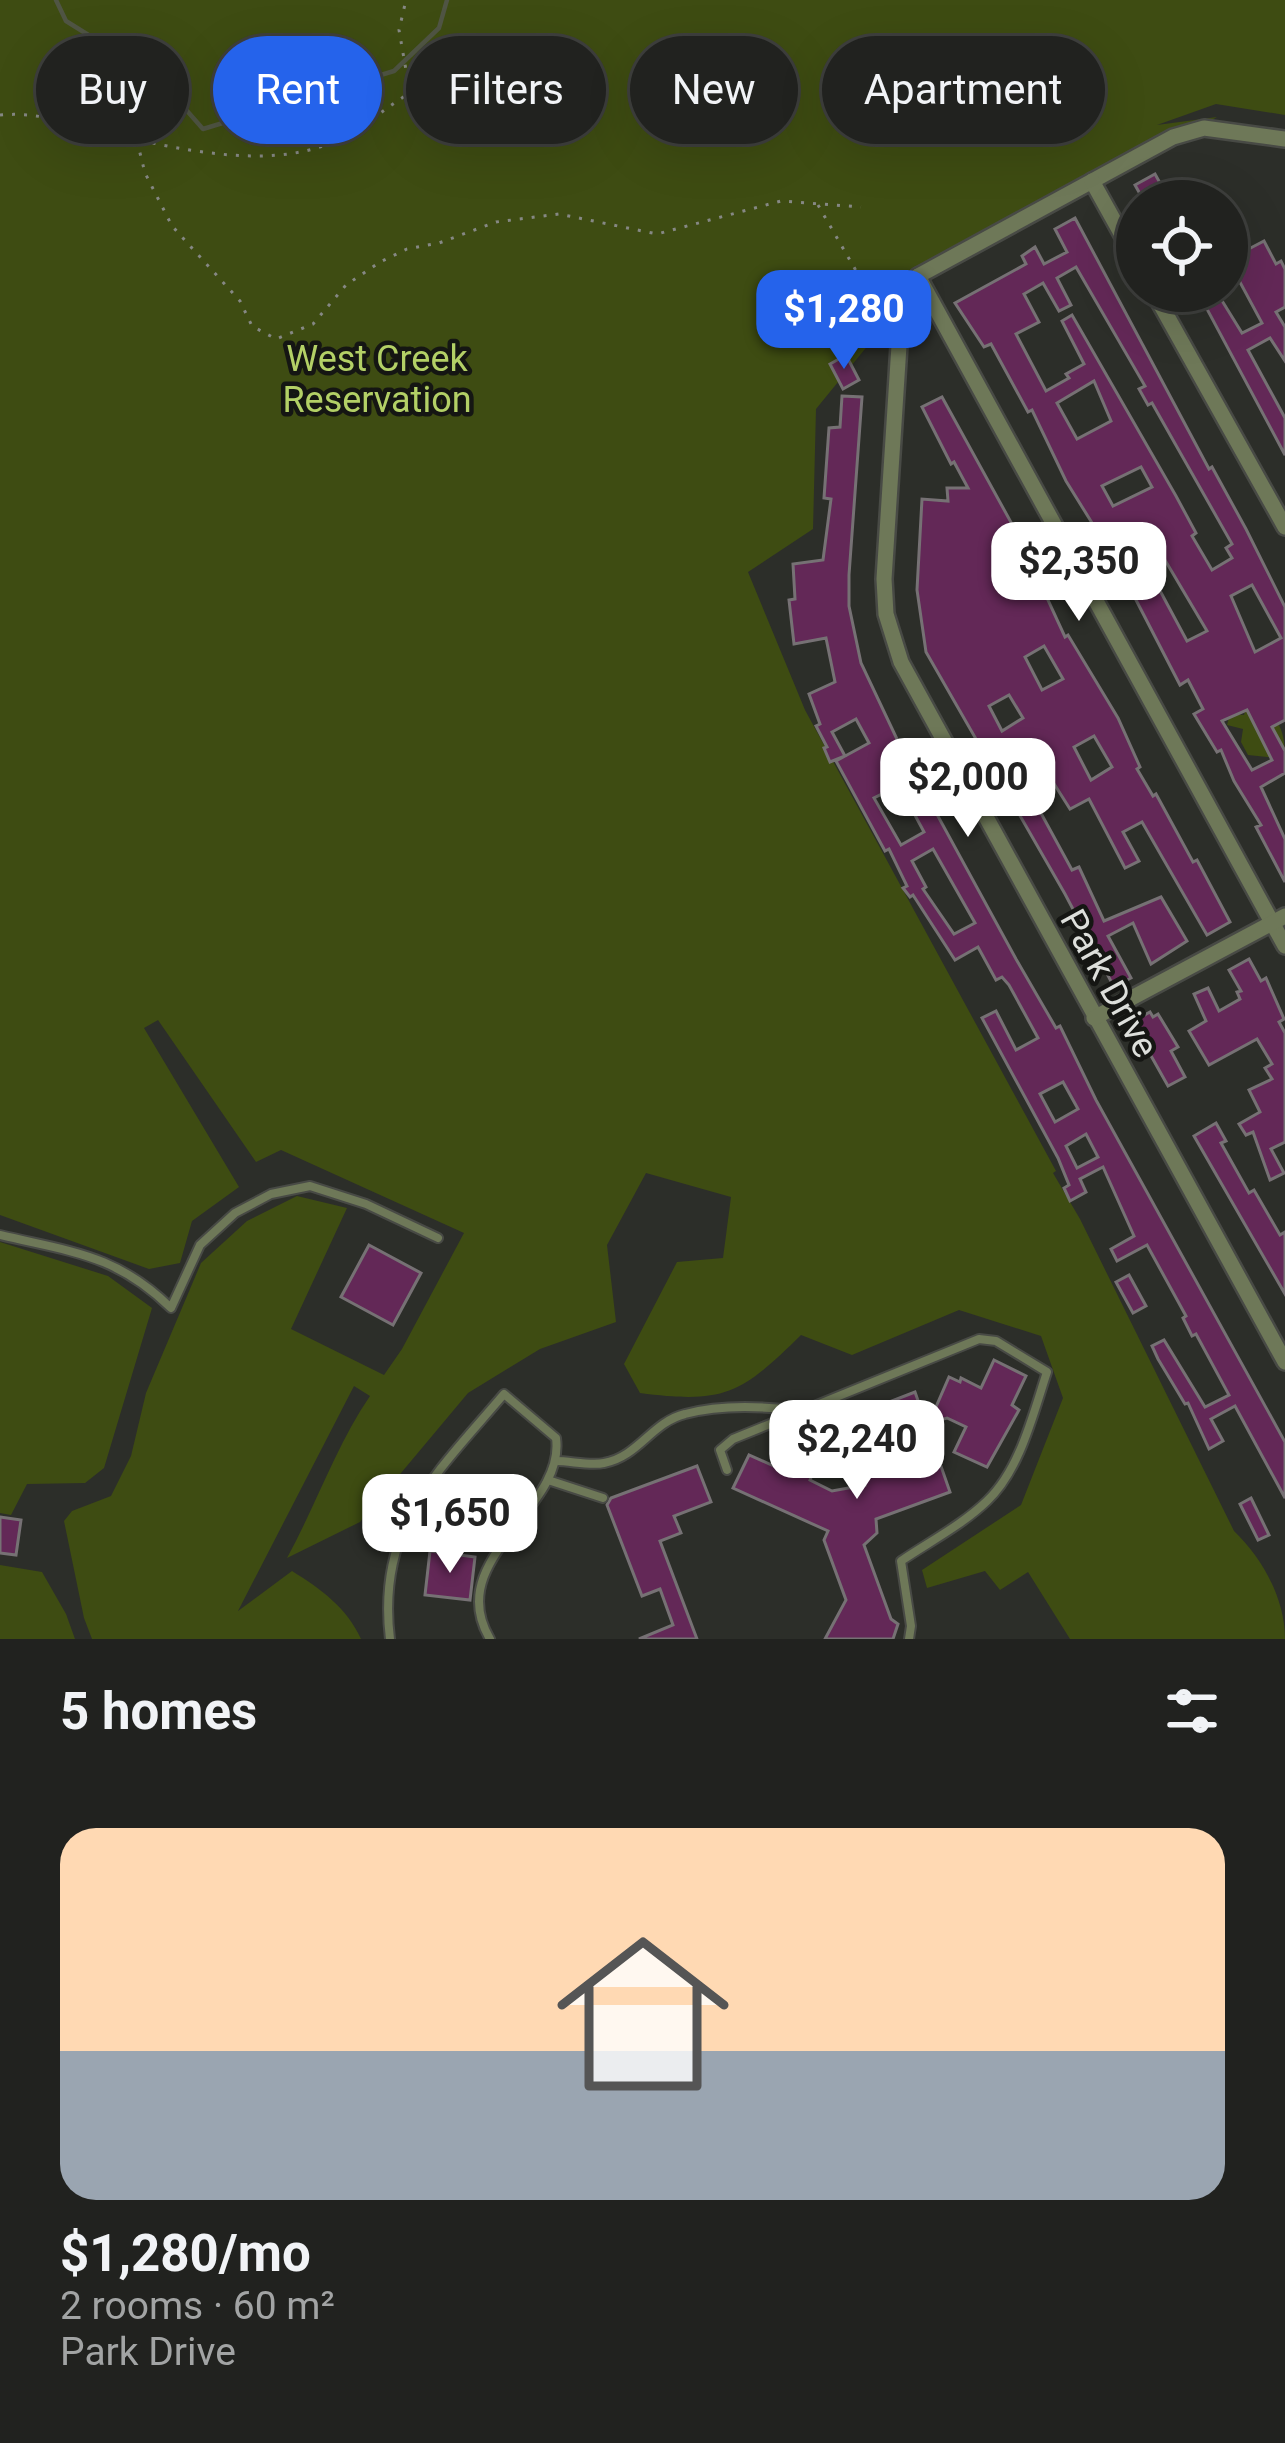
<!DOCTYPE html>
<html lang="en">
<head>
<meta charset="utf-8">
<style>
  body { margin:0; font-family:Roboto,sans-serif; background:#2d2f2c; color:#f1f3f6; height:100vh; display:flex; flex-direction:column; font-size:45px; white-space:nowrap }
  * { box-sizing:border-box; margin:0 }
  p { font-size:39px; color:#a2a4a4 }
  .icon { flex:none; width:66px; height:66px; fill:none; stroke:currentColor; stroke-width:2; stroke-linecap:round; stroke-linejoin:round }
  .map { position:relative; height:1639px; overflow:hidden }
  .drawer { display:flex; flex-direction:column; background:#21221f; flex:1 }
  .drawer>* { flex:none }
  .top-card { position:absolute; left:36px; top:36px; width:1215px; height:108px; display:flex; gap:24px }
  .fabs { position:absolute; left:1116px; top:180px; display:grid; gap:24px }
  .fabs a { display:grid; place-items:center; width:132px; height:132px; border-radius:50%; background:#21221f; box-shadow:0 12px 48px #0002,0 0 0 3px #3e3f3d; font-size:60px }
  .price { position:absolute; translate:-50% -102px; padding:0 27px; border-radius:24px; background:#fff; color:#222; font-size:39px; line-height:78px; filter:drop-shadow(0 3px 6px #0008) }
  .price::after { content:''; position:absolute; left:50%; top:72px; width:36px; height:27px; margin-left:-18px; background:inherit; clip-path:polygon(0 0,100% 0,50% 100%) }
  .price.current { background:#2563eb; color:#fff }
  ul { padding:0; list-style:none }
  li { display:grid; align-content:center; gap:24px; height:636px; padding:0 60px }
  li+li { border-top:3px solid #3e3f3d }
  li span { display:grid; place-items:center; height:372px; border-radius:36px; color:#555 }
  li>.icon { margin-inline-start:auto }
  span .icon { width:216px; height:216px; fill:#fffc; stroke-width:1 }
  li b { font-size:51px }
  h2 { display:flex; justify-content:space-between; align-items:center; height:144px; padding:0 60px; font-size:51px }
  .chip { padding:0 42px; border-radius:54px; background:#21221f; box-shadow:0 12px 48px #0002,0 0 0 3px #3e3f3d; font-size:42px; line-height:108px }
  .chip.current { background:#2563eb; color:#fff }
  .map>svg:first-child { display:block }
  .green { fill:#3e4c12 }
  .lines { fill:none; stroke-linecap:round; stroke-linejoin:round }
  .stream { stroke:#505544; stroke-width:4.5 }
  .building { fill:#632857; stroke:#767174; stroke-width:3; fill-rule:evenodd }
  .service-casing { stroke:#484a45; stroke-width:12 }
  .minor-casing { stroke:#484a45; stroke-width:20 }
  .path { stroke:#868884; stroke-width:3; stroke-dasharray:3 9; stroke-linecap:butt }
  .service { stroke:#6e7858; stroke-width:8 }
  .minor { stroke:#6e7858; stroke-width:15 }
  .labels { text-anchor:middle; stroke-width:9; stroke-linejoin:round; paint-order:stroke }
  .park-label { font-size:36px; fill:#b3d066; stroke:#151613 }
  .street-label { font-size:36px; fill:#dddfdb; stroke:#151613 }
</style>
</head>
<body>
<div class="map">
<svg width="1285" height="1639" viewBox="0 0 1285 1639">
  <rect width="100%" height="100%" fill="#2c2e29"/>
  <g class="green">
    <path d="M0 0H1285V115L1216 104 1157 125 1217 117 888 297 886 328 871 336 869 344 816 409 813 529 748 572 805 710 1056 1171 1053 1173 1080 1219 1234 1531C1263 1559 1285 1599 1285 1639H1070L1028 1572 1000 1590 985 1571 927 1588 922 1570 1021 1505 1063 1398 1041 1336 959 1310 852 1355 801 1335C741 1394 725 1404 640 1393L624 1364 677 1262 723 1258 731 1197 646 1173 607 1245 616 1322 540 1349 468 1393 360 1522 287 1558C316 1505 337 1444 370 1396L354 1386 238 1611 292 1571C321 1589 347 1608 361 1639H92L84 1618 64 1521 72 1511 111 1496 131 1456 146 1393 201 1263 247 1221 297 1196 347 1208 291 1329 384 1375 402 1349 464 1233 281 1150 256 1162 158 1020 144 1028 239 1187 192 1221 180 1263 149 1269 0 1215Z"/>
    <path d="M1248 701C1278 714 1285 727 1285 759L1248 755 1241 742 1243 729 1227 725 1230 714 1244 715Z"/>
    <path d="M0 1242 108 1276 152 1308 104 1468 85 1483 27 1484 11 1515 0 1513Z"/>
    <path d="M0 1565 42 1572 66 1614 75 1639H0Z"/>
  </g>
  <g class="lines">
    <path class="stream" d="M56 0 66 21 159 79 203 129 394 71 439 28 447 0"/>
  </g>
  <g class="building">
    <path d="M1155 174 1170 201H1144L1135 185Z"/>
    <path d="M1075 218 1209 469 1212 467 1246 529 1285 607V720L1272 727 1285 751V773L1261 787 1285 839V882L1256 827 1261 825 1234 781 1221 750 1217 752 1194 714 1203 709 1188 680 1180 685 1135 598 1138 597 1066 481 1032 410 1028 412 991 344 984 347 955 303 1026 264 1022 256 1035 247 1044 264 1067 252 1055 229ZM1076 267 1145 386 1139 389 1148 405 1152 403 1232 544 1226 548 1232 558 1212 570 1192 536 1196 533 1176 496 1072 315 1062 321 1084 364 1066 374 1069 378 1046 391 1016 334 1039 322 1024 294 1043 283 1059 311 1071 305 1057 278ZM1094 381 1111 421 1077 439 1057 403ZM1141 467 1152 487 1113 506 1102 486ZM1159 550 1207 631 1187 641 1143 559ZM1252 585 1281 638 1255 652 1231 596ZM1247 710 1272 760 1252 770 1222 721Z"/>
    <path d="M1227 224 1241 253 1264 241 1276 264 1281 261 1285 269V307L1276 312 1285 327V361L1270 338 1248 350 1285 418V455L1200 296 1216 291 1242 333 1262 323 1227 258Z"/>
    <path d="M846 355 859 380 843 389 830 364Z"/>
    <path d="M842 396 862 397 849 575V606L861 663 904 754 1016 959 1056 1028 1060 1026 1096 1100 1285 1442V1498L1235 1406 1211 1419 1223 1441 1209 1449 1188 1403 1185 1404 1158 1359 1152 1346 1164 1340 1205 1407 1229 1395 1196 1334 1192 1336 1183 1318 1186 1316 1147 1245 1117 1261 1111 1249 1134 1236 1103 1167 1080 1179 1086 1192 1070 1201 1064 1188 1069 1185 1058 1158 982 1018 996 1011 1016 1050 1038 1038 1009 985 1002 977 996 980 978 947 955 960 913 895 910 897 903 888 907 886 889 849 885 851 836 761 869 743 856 719 832 732 845 756 830 762 824 748 827 747 816 726 820 724 809 694 835 682 826 638 794 644 789 600 795 599 793 564 823 560 831 499 824 498 829 428 840 427ZM894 788 904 807 909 804 924 832 901 845 874 798ZM933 849 975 923 954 934 923 889 926 887 912 861ZM1063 1082 1078 1109 1055 1122 1040 1094ZM1086 1134 1098 1157 1077 1168 1066 1146Z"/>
    <path d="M942 397 1018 535 1065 637 1068 635 1118 718 1140 767 1137 769 1153 796 1156 794 1193 862 1197 860 1230 922 1207 935 1142 822 1123 832 1139 861 1125 868 1089 799 1070 809 1027 741 1007 751 1072 870 1079 867 1104 921 1161 897 1187 941 1151 964 1133 923 1108 936 1131 978 1114 987 1065 894 926 652 917 590 922 499 948 501 947 488H968L954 462 951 464 922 407ZM1044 646 1063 679 1042 690 1025 657ZM1009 695 1023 718 1002 731 989 706ZM1094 736 1112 767 1091 780 1074 747Z"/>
    <path d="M1249 959 1261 981 1266 978 1284 1019 1279 1022 1285 1033V1142L1271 1149 1284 1173 1270 1180 1253 1132 1246 1135 1239 1124 1260 1112 1249 1090 1272 1079 1265 1068 1272 1064 1257 1039 1209 1065 1189 1031 1206 1021 1194 994 1208 988 1219 1011 1240 999 1237 992 1241 991 1229 970Z"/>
    <path d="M1150 1012 1153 1017 1158 1014 1178 1047 1171 1051 1185 1077 1168 1086 1132 1022Z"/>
    <path d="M1216 1123 1226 1141 1221 1143 1249 1193 1254 1190 1280 1235 1285 1232V1294L1194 1136Z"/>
    <path d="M369 1245 421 1273 393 1325 341 1297Z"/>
    <path d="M1129 1275 1146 1306 1133 1313 1116 1282Z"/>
    <path d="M994 1360 1026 1376 1012 1405 1019 1410 987 1467 954 1452 966 1427 947 1418 929 1423 949 1377 960 1382 961 1378 981 1388Z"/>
    <path d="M915 1392 950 1492 876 1519 877 1533 864 1545 891 1619 898 1624 893 1639H825L846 1600 824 1540 828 1531 733 1488 749 1455 774 1466 785 1444 798 1451 802 1441 821 1452 810 1480 832 1491 865 1485 848 1418Z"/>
    <path d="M697 1466 711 1502 674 1516 681 1533 660 1541 697 1639H639L673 1625 660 1589 642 1596 607 1505 611 1498Z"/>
    <path d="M1251 1498 1269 1535 1258 1540 1240 1504Z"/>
    <path d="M0 1517 21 1520 16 1555 0 1553Z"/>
    <path d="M430 1551 475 1557 470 1600 425 1595Z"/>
  </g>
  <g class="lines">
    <g class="service-casing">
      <g id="service">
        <path d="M0 1235C71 1252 116 1254 171 1308L200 1245 235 1213 271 1194 310 1186 366 1204 438 1238"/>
        <path d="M556 1461C571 1461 590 1466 604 1463 638 1457 652 1422 685 1414 722 1404 763 1406 800 1411"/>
        <path d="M727 1470 720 1450 733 1439 979 1339 996 1341 1047 1372C1033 1414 1020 1470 987 1501 962 1525 929 1542 901 1561L911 1626 909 1639"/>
        <path d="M548 1480 603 1498"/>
        <path d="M390 1639C376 1526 437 1473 504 1394L556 1438C566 1509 442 1559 490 1639"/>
      </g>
    </g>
    <g class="minor-casing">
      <g id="minor">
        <path d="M1285 139 1204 128 1173 137 918 276 902 299 884 579 886 614 901 662 1285 1362"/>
        <path d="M1092 181 1137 262"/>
        <path d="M918 276 1285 946"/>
        <path d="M1153 291 1285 527"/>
        <path d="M1094 1018 1285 916"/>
      </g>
    </g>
    <g class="path">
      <path d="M0 115C43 111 77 127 116 135 183 150 277 172 341 138 366 126 386 107 410 93L399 30 406 0"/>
      <path d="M137 141 145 173 172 226 240 301 252 326 276 339 313 324 346 285 380 262 407 249 439 243 496 222 559 214 657 234 781 201 861 207"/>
      <path d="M818 205 866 288 885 294"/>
    </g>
    <use href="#service" class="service"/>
    <use href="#minor" class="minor"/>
  </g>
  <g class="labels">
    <g class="park-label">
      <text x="377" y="371">West Creek<tspan x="377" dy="41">Reservation</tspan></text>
    </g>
    <g class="street-label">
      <text transform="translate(1110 983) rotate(61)" y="13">Park Drive</text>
    </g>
  </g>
</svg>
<div class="fabs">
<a><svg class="icon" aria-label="locate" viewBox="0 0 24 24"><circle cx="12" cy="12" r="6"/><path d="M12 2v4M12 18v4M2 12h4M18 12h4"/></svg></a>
</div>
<b class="price current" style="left:844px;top:372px">$1,280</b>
<b class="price" style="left:1079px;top:624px">$2,350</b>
<b class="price" style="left:968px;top:840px">$2,000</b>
<b class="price" style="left:857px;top:1502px">$2,240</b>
<b class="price" style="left:450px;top:1576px">$1,650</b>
<div class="top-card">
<a class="chip">Buy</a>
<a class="chip current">Rent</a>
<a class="chip">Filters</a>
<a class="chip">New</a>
<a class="chip">Apartment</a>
</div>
</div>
<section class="drawer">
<h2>5 homes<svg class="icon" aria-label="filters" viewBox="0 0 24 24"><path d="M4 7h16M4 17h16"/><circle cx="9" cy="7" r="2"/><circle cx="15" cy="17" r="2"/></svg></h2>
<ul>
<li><span style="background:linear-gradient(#ffd9b3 60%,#9aa5b1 0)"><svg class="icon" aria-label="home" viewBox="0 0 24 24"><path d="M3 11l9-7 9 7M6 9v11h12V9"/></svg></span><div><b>$1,280/mo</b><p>2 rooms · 60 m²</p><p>Park Drive</p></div></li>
</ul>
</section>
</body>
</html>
